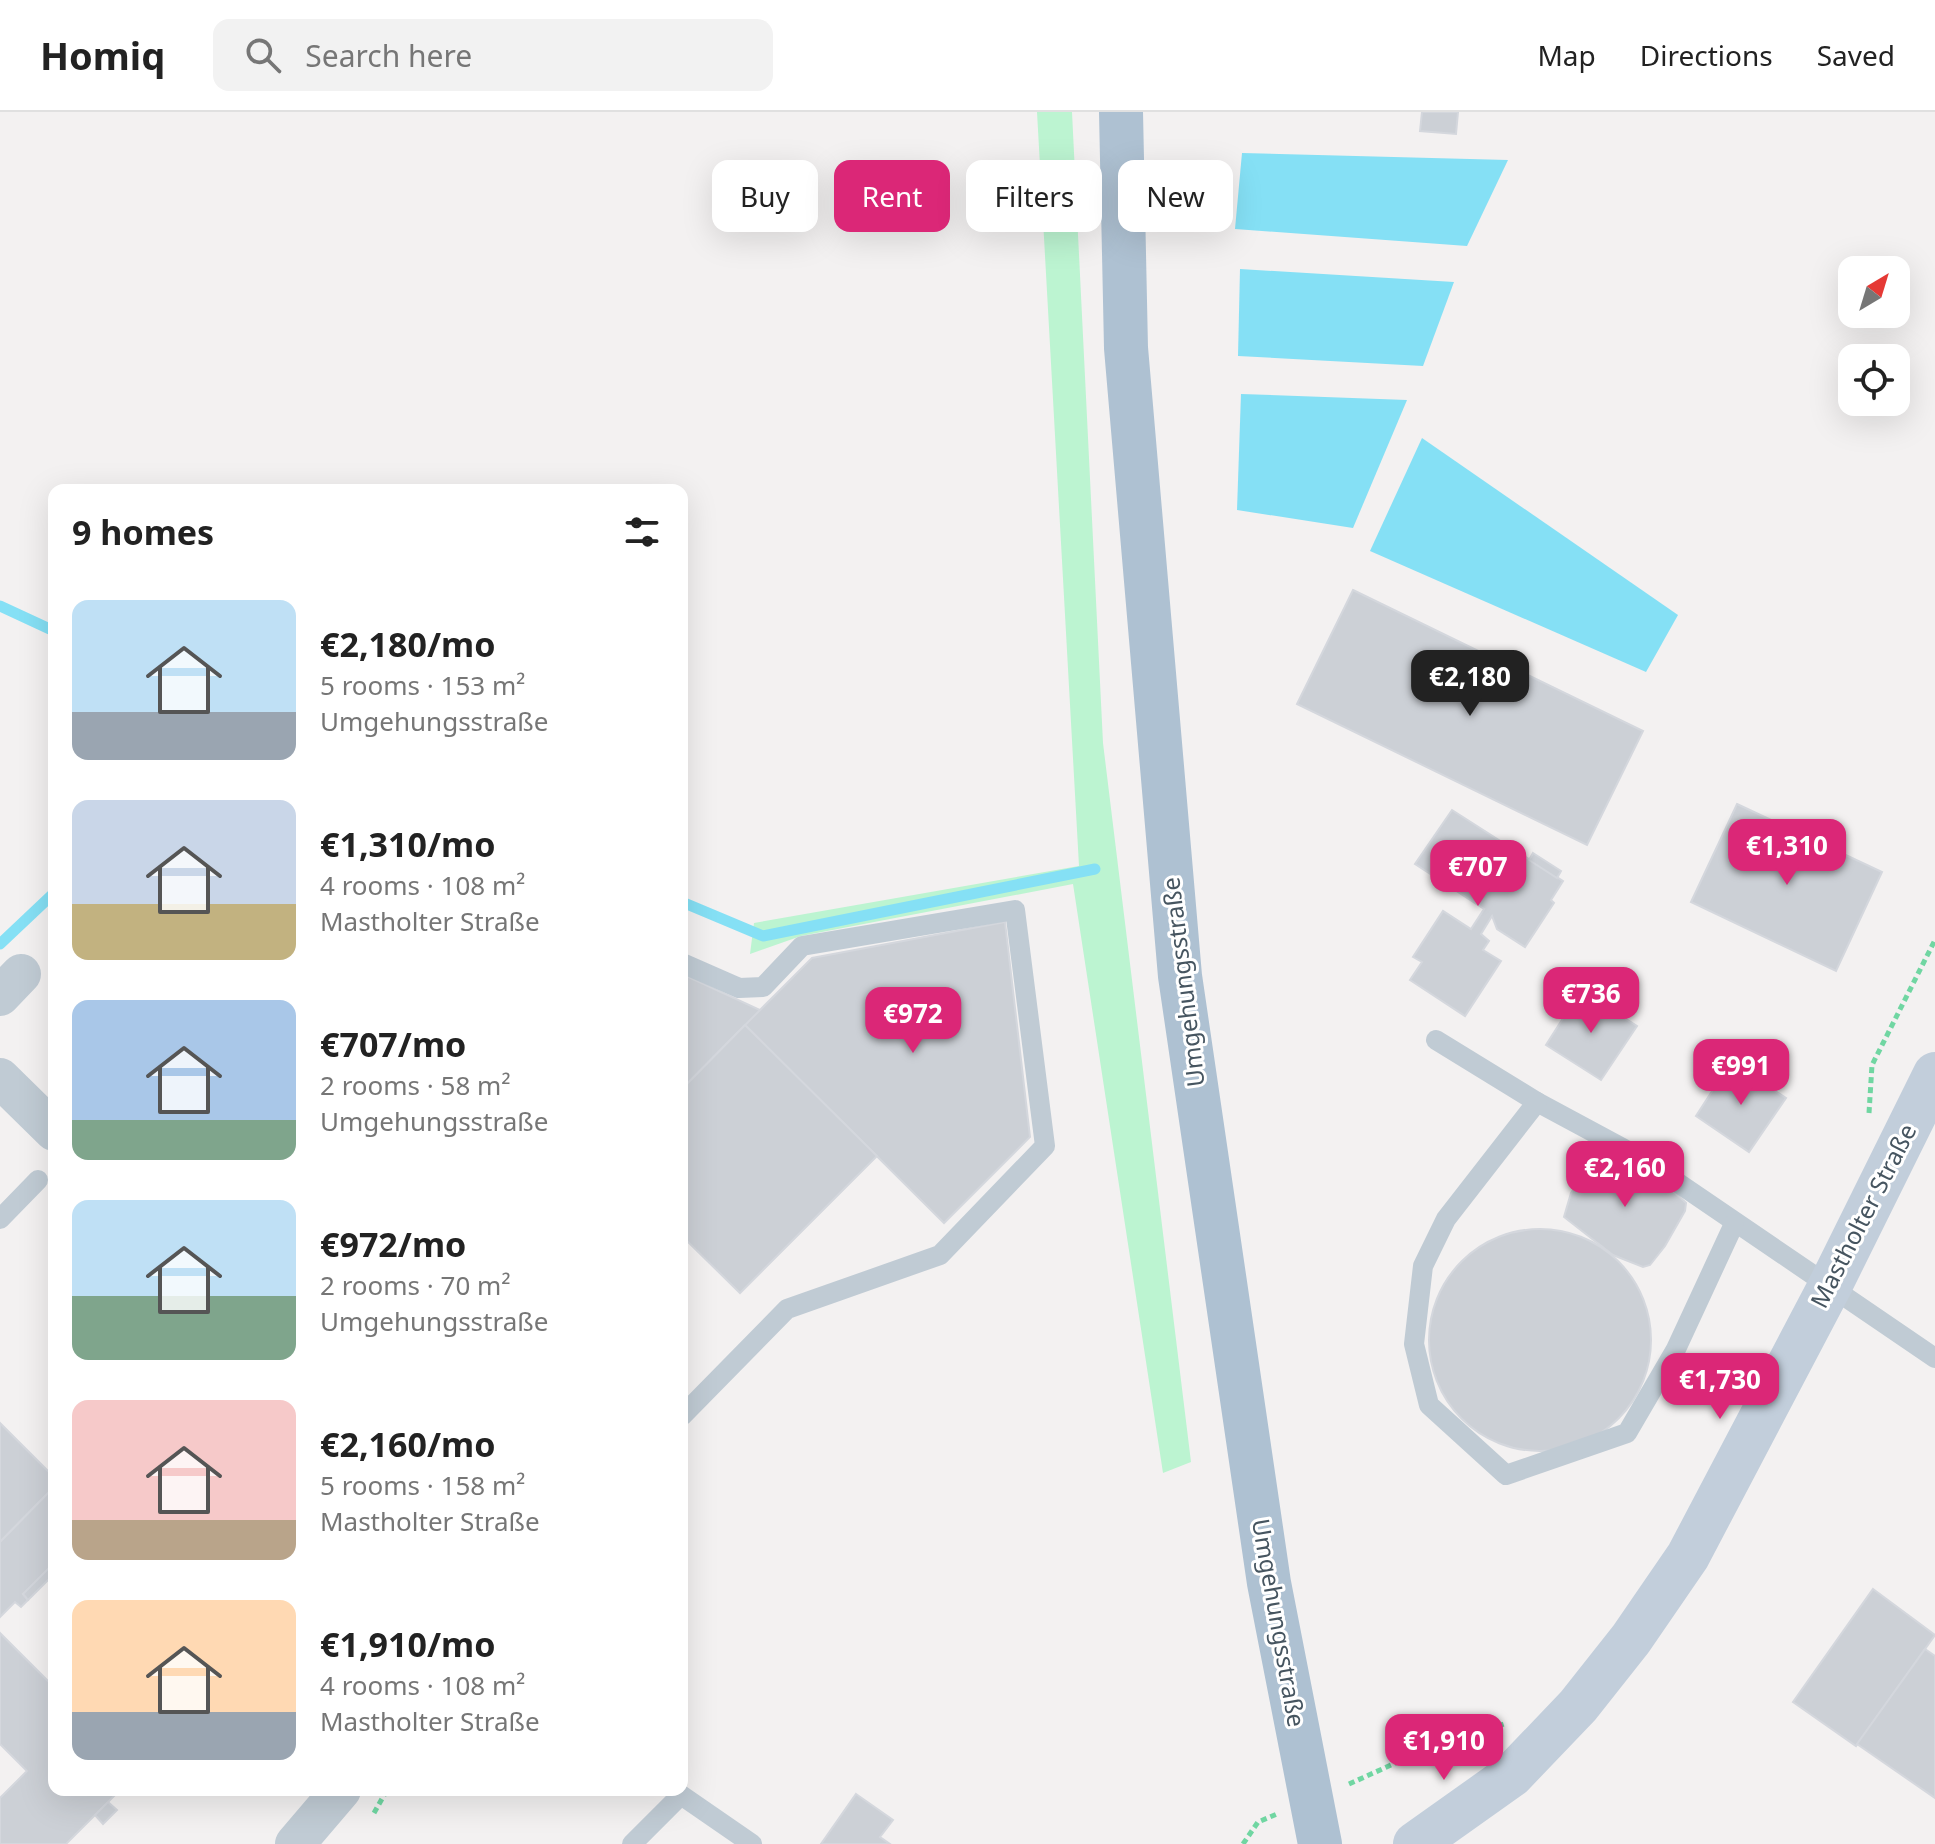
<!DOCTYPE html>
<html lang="en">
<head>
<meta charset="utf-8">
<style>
  body { margin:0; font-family:"Noto Sans",sans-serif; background:#f2f2f2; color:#222; height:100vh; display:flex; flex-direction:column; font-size:30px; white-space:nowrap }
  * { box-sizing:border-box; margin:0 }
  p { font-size:26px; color:#767676 }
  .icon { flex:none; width:44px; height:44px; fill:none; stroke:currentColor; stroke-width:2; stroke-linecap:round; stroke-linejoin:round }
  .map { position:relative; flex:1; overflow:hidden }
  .details { position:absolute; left:48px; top:372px; width:640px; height:1312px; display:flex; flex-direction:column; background:#fff; border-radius:16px; box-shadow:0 8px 32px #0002 }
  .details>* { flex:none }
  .guide { position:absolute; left:712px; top:48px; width:760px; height:72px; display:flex; gap:16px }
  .needle { width:52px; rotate:38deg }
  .controls { position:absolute; left:1838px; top:144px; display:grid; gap:16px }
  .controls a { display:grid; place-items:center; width:72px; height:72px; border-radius:16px; background:#fff; box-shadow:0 8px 32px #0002; font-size:40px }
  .price { position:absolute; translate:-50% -68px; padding:0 18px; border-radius:16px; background:#db2777; color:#fff; font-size:26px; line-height:52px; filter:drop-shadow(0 2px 4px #0008) }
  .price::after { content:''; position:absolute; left:50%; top:48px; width:24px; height:18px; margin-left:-12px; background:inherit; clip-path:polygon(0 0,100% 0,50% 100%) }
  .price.on { background:#222; color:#fff }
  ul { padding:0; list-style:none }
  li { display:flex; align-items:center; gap:24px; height:200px; padding:0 24px }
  li span { display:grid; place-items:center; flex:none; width:224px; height:160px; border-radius:16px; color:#555 }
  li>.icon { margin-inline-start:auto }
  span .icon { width:96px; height:96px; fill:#fffc; stroke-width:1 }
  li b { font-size:34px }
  h2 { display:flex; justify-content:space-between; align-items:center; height:96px; padding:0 24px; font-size:34px }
  .tag { padding:0 28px; border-radius:16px; background:#fff; box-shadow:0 8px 32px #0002; font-size:28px; line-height:72px }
  .tag.on { background:#db2777; color:#fff }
  header { display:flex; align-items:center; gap:48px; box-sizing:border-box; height:112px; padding:0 40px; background:#fff; border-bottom:2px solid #e0e0e0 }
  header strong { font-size:38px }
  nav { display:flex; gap:44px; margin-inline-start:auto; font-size:28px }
  .search { width:560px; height:72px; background:#f2f2f2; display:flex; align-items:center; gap:20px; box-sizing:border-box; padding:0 28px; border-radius:16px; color:#767676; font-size:30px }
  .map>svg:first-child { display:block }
  .green { fill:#bcf4d1 }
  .water { fill:#85e0f5 }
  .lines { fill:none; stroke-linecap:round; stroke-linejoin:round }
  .stream { stroke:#85e0f5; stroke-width:11 }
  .building { fill:#ccd0d6; stroke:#d4d7dd; stroke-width:2 }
  .path { stroke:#70d6a2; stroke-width:5; stroke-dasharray:6 4; stroke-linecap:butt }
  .lane { stroke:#c0cbd4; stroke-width:20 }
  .street { stroke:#c0cbd4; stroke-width:40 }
  .secondary { stroke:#c2cedb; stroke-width:44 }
  .primary { stroke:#aec1d2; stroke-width:44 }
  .labels { text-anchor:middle; stroke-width:6; stroke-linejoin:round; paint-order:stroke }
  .street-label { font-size:24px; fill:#465560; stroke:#fff }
</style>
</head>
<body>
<header>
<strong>Homiq</strong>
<div class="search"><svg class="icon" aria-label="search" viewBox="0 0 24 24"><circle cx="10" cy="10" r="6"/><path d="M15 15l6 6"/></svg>Search here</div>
<nav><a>Map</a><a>Directions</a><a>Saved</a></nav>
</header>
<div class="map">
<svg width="1935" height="1732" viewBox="0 0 1935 1732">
  <rect width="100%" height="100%" fill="#f3f1f1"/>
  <path class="green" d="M1037 0H1072L1103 631 1191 1350 1163 1361 1073 772 801 824 750 842 754 811 1079 754Z"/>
  <g class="water">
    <path d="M1242 41 1508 48 1467 134 1235 117Z"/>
    <path d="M1240 157 1454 170 1423 254 1238 244Z"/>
    <path d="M1241 282 1407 288 1353 416 1237 398Z"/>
    <path d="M1422 326 1678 503 1646 560 1370 439Z"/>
  </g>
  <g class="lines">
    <g class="stream">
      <path d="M0 494 54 519"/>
      <path d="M682 790 763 824 1095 757"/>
      <path d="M0 832 54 781"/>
    </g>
  </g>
  <g class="building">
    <path d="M1422 0H1458L1456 22 1420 19Z"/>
    <path d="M1353 478 1643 619 1587 733 1297 592Z"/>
    <path d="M1737 692 1882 760 1836 859 1691 790Z"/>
    <path d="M1452 698 1563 769 1551 788 1554 791 1525 835 1497 817 1492 804 1481 822 1489 829 1483 838 1501 849 1465 904 1410 868 1422 850 1413 845 1443 799 1471 817 1484 797 1415 752Z"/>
    <path d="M1533 741 1561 759 1557 766 1529 748Z"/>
    <path d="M1005 810 1030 1025 944 1111 745 913 812 846Z"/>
    <path d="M682 862 760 898 682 977Z"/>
    <path d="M1581 878 1637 914 1601 968 1546 933Z"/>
    <path d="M745 913 877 1044 740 1181 682 1124V977Z"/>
    <path d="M1731 950 1786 986 1749 1040 1696 1004Z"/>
    <path d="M1606 1039 1658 1065 1686 1091 1685 1099 1665 1134 1650 1153 1643 1155 1613 1143 1564 1105 1571 1081 1592 1051Z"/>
    <circle cx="1540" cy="1228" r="111"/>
    <path d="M0 1311 54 1365V1375L0 1430Z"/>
    <path d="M54 1375V1451L23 1482 28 1488 21 1495 15 1490 0 1505V1430Z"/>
    <path d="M54 1451V1462L28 1488 23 1482Z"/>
    <path d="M1873 1477 1935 1523 1856 1634 1793 1590Z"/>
    <path d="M0 1521 54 1575V1678H120L66 1732H0V1686L27 1659 0 1632Z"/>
    <path d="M1925 1537 1935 1544V1686L1857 1632Z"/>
    <path d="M856 1682 893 1708 880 1725 890 1732H821Z"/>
    <path d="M108 1690 117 1698 103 1712 95 1703Z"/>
  </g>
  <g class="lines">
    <g class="path">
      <path d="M1869 1001 1872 953 1935 828"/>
      <path d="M1349 1672 1422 1639 1504 1612"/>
      <path d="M374 1701 387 1678"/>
      <path d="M1243 1732 1258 1710 1277 1702"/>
    </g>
    <g class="lane">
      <path d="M682 851 739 876 763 875 802 834 1015 798 1045 1034 940 1143 787 1197 682 1304"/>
      <path d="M1436 928 1537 990 1643 1047 1935 1246"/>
      <path d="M1537 990 1446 1107 1423 1154 1414 1232 1429 1293 1506 1363 1627 1321 1676 1237 1734 1112"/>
      <path d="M0 1107 38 1068"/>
      <path d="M632 1732 681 1683 752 1732"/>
    </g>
    <g class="street">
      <path d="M0 884 21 862"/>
      <path d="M0 966 54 1019"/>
      <path d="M295 1732 341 1678"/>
    </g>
    <path class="secondary" d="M1415 1732 1512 1663 1578 1594 1631 1527 1688 1444 1831 1172 1935 962"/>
    <path class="primary" d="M1121 0 1126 236 1180 864 1269 1471 1320 1732"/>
  </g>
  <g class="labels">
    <g class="street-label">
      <text transform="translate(1184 870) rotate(-97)" y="8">Umgehungsstraße</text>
      <text transform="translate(1864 1104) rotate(-63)" y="8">Mastholter Straße</text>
      <text transform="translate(1278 1511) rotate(80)" y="8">Umgehungsstraße</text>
    </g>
  </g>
</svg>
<div class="controls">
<a><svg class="needle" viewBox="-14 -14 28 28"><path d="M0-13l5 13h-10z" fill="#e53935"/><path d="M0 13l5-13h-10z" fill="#767676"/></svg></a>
<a><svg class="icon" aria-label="locate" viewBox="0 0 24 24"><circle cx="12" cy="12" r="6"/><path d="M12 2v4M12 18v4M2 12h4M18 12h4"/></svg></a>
</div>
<b class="price on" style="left:1470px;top:606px">€2,180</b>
<b class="price" style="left:1787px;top:775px">€1,310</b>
<b class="price" style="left:1478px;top:796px">€707</b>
<b class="price" style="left:1591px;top:923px">€736</b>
<b class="price" style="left:913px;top:943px">€972</b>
<b class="price" style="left:1741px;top:995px">€991</b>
<b class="price" style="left:1625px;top:1097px">€2,160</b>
<b class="price" style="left:1720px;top:1309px">€1,730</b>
<b class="price" style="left:1444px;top:1670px">€1,910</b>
<div class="guide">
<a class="tag">Buy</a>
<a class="tag on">Rent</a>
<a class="tag">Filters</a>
<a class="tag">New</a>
</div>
<section class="details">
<h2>9 homes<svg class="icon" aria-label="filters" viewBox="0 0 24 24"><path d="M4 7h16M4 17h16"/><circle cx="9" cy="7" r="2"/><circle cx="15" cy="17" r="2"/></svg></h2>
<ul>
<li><span style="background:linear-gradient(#bfe0f5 70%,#9aa5b1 0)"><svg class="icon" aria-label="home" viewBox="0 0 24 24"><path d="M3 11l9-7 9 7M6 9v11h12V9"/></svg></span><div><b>€2,180/mo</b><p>5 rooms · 153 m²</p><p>Umgehungsstraße</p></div></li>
<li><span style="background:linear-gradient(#c9d6e8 65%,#c2b280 0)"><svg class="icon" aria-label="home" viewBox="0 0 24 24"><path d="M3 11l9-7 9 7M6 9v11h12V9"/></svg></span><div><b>€1,310/mo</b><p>4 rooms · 108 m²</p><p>Mastholter Straße</p></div></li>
<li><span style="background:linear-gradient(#a9c7e8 75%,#7fa58c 0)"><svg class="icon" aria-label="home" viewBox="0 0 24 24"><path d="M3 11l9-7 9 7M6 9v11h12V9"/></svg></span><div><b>€707/mo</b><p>2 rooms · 58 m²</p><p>Umgehungsstraße</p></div></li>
<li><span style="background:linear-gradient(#bfe0f5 60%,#7fa58c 0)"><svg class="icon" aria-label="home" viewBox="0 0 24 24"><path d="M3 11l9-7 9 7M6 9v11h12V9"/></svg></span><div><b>€972/mo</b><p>2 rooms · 70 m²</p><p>Umgehungsstraße</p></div></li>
<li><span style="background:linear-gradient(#f6c9c9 75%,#b9a48a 0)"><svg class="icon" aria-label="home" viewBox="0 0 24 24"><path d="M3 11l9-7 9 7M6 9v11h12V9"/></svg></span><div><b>€2,160/mo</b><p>5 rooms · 158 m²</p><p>Mastholter Straße</p></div></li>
<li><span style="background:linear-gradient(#ffd9b3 70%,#9aa5b1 0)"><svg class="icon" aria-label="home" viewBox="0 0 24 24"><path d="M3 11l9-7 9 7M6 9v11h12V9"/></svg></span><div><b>€1,910/mo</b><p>4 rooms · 108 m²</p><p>Mastholter Straße</p></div></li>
</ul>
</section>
</div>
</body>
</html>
